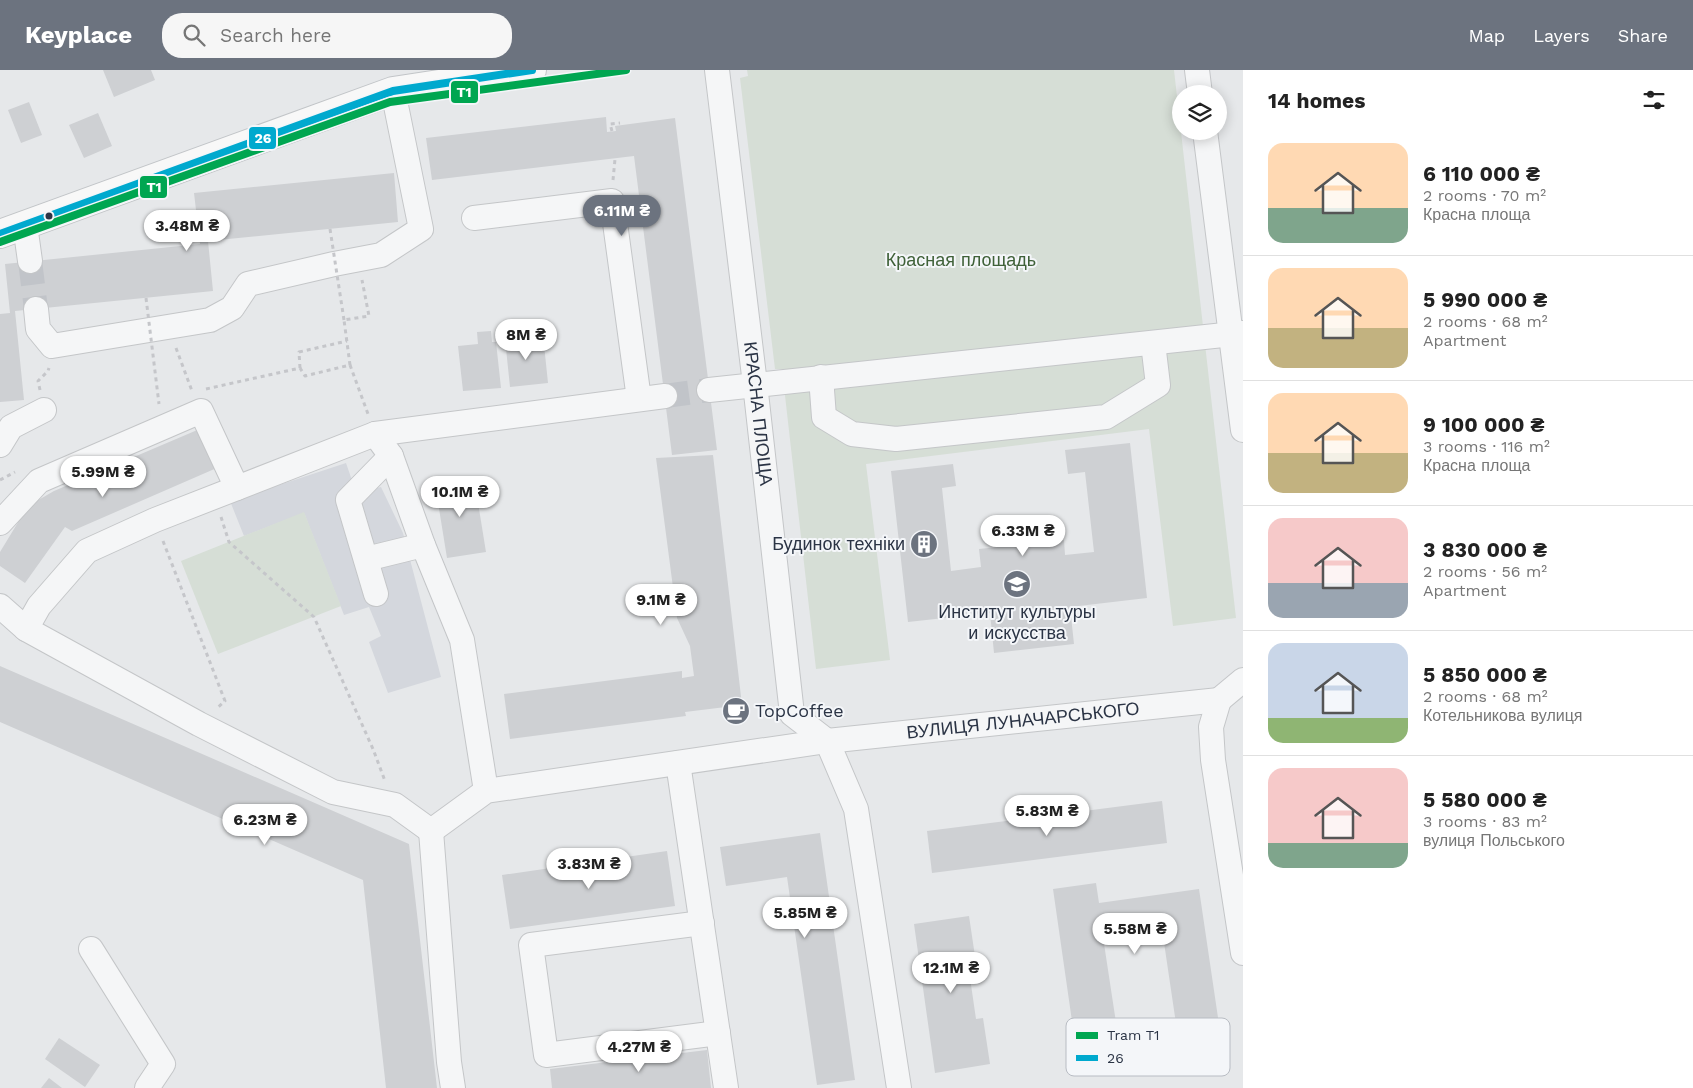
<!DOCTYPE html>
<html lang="en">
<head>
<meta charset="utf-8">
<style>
  body { margin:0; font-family:"Work Sans",sans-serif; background:#f6f6f6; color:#222; height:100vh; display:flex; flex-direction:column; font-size:19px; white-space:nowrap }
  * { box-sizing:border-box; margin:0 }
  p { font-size:16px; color:#767676 }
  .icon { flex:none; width:28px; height:28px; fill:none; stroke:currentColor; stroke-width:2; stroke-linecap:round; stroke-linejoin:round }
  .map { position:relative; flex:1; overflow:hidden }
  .details { display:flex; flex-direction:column; background:#fff; width:450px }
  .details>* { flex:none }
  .tools { position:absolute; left:1172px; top:15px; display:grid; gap:10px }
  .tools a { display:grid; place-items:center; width:55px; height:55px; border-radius:50%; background:#fff; box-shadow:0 2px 12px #0003; font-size:25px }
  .price { position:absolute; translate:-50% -42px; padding:0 11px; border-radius:18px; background:#fff; color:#222; font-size:16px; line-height:32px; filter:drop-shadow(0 1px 2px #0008) }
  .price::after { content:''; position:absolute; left:50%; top:30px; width:15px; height:11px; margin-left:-8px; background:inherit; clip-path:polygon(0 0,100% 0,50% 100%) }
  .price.on { background:#6c737f; color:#fff }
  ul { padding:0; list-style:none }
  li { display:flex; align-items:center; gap:15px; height:125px; padding:0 25px }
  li+li { border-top:1px solid #e0e0e0 }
  li span { display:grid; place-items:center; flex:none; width:140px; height:100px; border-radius:15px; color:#555 }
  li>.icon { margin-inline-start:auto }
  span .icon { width:60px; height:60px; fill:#fffc; stroke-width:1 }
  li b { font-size:21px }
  h2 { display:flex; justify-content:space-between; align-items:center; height:60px; padding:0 25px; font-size:21px }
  header { display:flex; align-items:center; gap:30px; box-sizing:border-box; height:70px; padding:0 25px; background:#6c737f; color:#fff }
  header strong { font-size:24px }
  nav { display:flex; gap:28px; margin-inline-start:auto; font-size:18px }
  .search { width:350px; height:45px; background:#f6f6f6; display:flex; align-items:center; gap:12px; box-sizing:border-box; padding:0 18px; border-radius:20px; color:#767676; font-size:19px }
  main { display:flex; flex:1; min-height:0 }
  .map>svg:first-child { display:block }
  .built { fill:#d4d7dd }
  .green { fill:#d6ded6 }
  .building { fill:#ced0d3 }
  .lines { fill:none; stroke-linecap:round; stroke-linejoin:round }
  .minor-tunnel { stroke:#c1c4c9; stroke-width:24; stroke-dasharray:24 12; stroke-linecap:butt }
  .minor-casing { stroke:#c4c6c8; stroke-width:26 }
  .major-casing { stroke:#c2c5c8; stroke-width:30 }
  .path { stroke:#c5c6ca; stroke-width:3; stroke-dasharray:4 4; stroke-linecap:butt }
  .minor { stroke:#f5f6f7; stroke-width:24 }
  .major { stroke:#f8f8f8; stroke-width:28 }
  .path-bridge { stroke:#c5c6ca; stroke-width:3; stroke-dasharray:4 4; stroke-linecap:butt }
  .bus-1-casing { stroke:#f4f6f9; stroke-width:11 }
  .bus-1 { stroke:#00a9ce; stroke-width:8 }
  .tram-1-casing { stroke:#f4f6f9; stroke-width:11 }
  .tram-1 { stroke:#00a651; stroke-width:8 }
  .bus-dot { fill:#2b3445; stroke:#f4f6f9; stroke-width:2 }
  .labels { text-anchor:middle; stroke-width:4; stroke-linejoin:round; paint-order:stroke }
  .park-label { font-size:18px; fill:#3f6138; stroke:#f4f6f9 }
  .street-label { font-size:18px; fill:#2b3445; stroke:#f4f6f9 }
  .poi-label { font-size:18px; fill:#2b3445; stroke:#f4f6f9; text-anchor:end }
  .key { fill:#f4f6f9; stroke:#b8bcc3; stroke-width:1 }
  .key-label { font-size:14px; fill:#2b3445 }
  .line-badge { stroke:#f4f6f9; stroke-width:2 }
  .badge-label { font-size:14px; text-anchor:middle; font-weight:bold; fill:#fff }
</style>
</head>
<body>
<header>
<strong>Keyplace</strong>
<div class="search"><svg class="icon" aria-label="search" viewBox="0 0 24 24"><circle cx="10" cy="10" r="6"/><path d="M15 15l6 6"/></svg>Search here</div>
<nav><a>Map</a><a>Layers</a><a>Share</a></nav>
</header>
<main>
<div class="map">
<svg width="1243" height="1018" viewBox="0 0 1243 1018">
  <rect width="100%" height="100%" fill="#e6e8ea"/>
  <path class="built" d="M346 393 356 422 381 417 403 463 441 607 388 623 369 572 381 566 369 537 344 545 304 443 244 466 230 431Z"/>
  <g class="green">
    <path d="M747 0H1174L1236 548 1173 556 1149 359 866 394 890 590 816 599 782 299H775L740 8 748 6Z"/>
    <path d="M304 442 341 536 218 584 181 491Z"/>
  </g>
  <g class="building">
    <path d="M103 0H151L155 10 114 27Z"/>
    <path d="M29 32 42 65 21 73 8 40Z"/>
    <path d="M98 43 112 76 84 88 69 55Z"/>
    <path d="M606 47 607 62 616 61 615 56 675 48 717 380 672 385 634 86 432 110 426 68Z"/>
    <path d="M394 103 398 152 208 171 213 221 15 241 24 330 0 332V244L10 243 5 194 200 174 194 123Z"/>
    <path d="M491 261 492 272H496L501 318 463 321 458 276 478 274 477 262Z"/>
    <path d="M543 265 548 313 510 317 505 269Z"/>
    <path d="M202 358 219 397 72 461 65 457 25 513 0 496V482L28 436 54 421Z"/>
    <path d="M1130 373 1147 528 1070 537 1074 574 994 583 990 543 908 552 891 401 953 394 956 416 942 418 951 501 981 497 979 479 1064 470 1065 485 1094 482 1085 402 1068 404 1065 380Z"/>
    <path d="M713 385 742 635 685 642 686 646 510 669 504 624 682 601V608L694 606 690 576 677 548 656 388Z"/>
    <path d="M474 408 486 482 447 488 435 414Z"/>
    <path d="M0 596 409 774 437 1018H386L363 810 0 652Z"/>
    <path d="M1162 731 1167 773 932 803 927 761Z"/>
    <path d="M820 763 855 1010 817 1015 787 807 726 816 720 777Z"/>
    <path d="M667 781 675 836 510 859 502 805Z"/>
    <path d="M1096 813 1099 833 1199 819 1220 961 1178 967 1162 859 1103 867 1117 959 1074 965 1053 819Z"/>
    <path d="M969 846 976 893 968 894 976 949 983 948 990 994 935 1003 914 854Z"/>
    <path d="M59 968 100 995 85 1017 45 989Z"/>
    <path d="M707 980 711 1018H552L550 999Z"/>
    <path d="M49 1008 62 1018H41Z"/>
  </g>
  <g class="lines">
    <g class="minor-tunnel">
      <path d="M30 191 36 239"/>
      <path d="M665 326 709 320"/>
    </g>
    <g class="minor-casing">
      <g id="minor">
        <path id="s1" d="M717 0 755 314 792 644 827 671 856 739 899 1018"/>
        <path d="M1197 0 1200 24"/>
        <path d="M1205 61 1243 360"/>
        <path d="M474 148 612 131 639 329"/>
        <path d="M25 155 30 191"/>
        <path d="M36 239 38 259 52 276 210 250 232 238 248 214 334 194 381 185 421 159 393 21"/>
        <path d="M821 307 824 347 852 364 896 369 1106 347 1158 315 1153 273"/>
        <path d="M709 320 1243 263"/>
        <path id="s2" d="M665 326 375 364 155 450 87 481 39 536 26 559 199 654 333 722 395 735 431 761 486 721 827 671 1219 630"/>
        <path d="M375 364 391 386 423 475 462 570 486 721"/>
        <path d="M0 375 11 357 44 340"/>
        <path d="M0 453 39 411 201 341 237 418"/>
        <path d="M366 489 423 475"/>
        <path d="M376 524 348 430 391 386"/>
        <path d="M0 536 26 559"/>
        <path d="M1219 630 1211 657 1213 690 1243 883"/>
        <path d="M1219 630 1243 610"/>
        <path d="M678 693 726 1018"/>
        <path d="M431 761 449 992 453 1018"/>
        <path d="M702 853 531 875 546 985 718 963"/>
        <path d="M91 879 163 994 147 1018"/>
      </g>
    </g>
    <g class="major-casing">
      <path id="major" d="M0 164 393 21 532 0"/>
    </g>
    <g class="path">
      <path d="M612 61 610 54 620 53"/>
      <path d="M613 110 615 89"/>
      <path d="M176 278 192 321"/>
      <path d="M350 295 368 344"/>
      <path d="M300 298 299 282 347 271"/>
      <path d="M206 319 300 298 305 306 350 295 344 250 369 246 362 210"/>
      <path d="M40 320 38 311 48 301 49 298"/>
      <path d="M0 410 15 402"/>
      <path d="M221 447 229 472 314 547 373 679 385 711"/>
      <path d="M163 471 225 631 216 639"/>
    </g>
    <use href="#minor" class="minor"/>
    <use href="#major" class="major"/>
    <g class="path-bridge">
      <path d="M330 159 344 250"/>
      <path d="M146 228 159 334"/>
    </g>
    <g class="bus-1-casing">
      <path id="bus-1" d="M0 164 393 21 532 0"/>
    </g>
    <use href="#bus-1" class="bus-1"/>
    <g class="tram-1-casing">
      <path id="tram-1" d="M0 172 390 32 626 0"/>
    </g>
    <use href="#tram-1" class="tram-1"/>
  </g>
  <defs>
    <g id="building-disc" transform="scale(1.4375)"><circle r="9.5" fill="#6c737f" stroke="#f4f6f9"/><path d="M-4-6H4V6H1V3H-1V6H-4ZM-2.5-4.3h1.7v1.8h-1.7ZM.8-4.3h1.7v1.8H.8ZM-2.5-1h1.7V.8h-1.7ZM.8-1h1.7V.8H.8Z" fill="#fff"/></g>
    <g id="university-disc" transform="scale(1.4375)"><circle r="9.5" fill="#6c737f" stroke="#f4f6f9"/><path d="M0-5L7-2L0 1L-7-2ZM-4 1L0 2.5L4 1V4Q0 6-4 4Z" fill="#fff"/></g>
    <g id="cafe-disc" transform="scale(1.4375)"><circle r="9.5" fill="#6c737f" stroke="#f4f6f9"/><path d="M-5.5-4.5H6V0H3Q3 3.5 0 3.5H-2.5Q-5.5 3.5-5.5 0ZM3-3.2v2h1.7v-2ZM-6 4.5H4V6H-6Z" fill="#fff"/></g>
  </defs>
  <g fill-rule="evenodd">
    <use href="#building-disc" x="924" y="474"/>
    <use href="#university-disc" x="1017" y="514"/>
    <use href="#cafe-disc" x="736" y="641"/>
  </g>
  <circle class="bus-dot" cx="49" cy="146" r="4.5"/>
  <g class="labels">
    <g class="park-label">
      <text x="961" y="196">Красная площадь</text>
    </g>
    <g class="street-label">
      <text dy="6" stroke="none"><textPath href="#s1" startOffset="346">КРАСНА ПЛОЩА</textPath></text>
      <text dy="6" stroke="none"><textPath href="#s2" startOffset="1768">ВУЛИЦЯ ЛУНАЧАРСЬКОГО</textPath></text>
    </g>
    <g class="poi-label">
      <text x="905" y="480">Будинок техніки</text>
      <text x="1017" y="548" text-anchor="middle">Институт культуры<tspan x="1017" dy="21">и искусства</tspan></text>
      <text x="755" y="647" text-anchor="start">TopCoffee</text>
    </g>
  </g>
  <rect x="1066" y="948" width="164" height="58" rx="8" class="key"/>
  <rect x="1076" y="962" width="22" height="7" fill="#00a651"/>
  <rect x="1076" y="985" width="22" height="6" fill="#00a9ce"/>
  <g class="key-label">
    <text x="1107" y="970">Tram T1</text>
    <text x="1107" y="993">26</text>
  </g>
  <g class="line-badge">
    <rect x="450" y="10" width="29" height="24" rx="5" fill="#00a651"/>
    <rect x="248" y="56" width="29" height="24" rx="5" fill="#00a9ce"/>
    <rect x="139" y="105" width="29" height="24" rx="5" fill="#00a651"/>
  </g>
  <g class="badge-label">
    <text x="464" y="27">T1</text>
    <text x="263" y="73">26</text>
    <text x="154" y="122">T1</text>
  </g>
</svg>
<div class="tools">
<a><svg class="icon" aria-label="layers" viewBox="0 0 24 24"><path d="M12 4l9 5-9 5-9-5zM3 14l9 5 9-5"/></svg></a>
</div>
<b class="price on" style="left:622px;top:167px">6.11M ₴</b>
<b class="price" style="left:187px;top:182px">3.48M ₴</b>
<b class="price" style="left:526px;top:291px">8M ₴</b>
<b class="price" style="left:103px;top:428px">5.99M ₴</b>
<b class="price" style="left:460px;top:448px">10.1M ₴</b>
<b class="price" style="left:1023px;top:487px">6.33M ₴</b>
<b class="price" style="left:661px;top:556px">9.1M ₴</b>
<b class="price" style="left:1047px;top:767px">5.83M ₴</b>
<b class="price" style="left:265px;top:776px">6.23M ₴</b>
<b class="price" style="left:589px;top:820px">3.83M ₴</b>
<b class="price" style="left:805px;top:869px">5.85M ₴</b>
<b class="price" style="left:1135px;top:885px">5.58M ₴</b>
<b class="price" style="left:951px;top:924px">12.1M ₴</b>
<b class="price" style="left:639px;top:1003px">4.27M ₴</b>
</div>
<section class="details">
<h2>14 homes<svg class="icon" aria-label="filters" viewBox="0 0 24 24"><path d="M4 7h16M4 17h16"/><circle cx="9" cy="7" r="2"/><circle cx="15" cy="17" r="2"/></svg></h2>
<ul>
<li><span style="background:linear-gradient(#ffd9b3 65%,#7fa58c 0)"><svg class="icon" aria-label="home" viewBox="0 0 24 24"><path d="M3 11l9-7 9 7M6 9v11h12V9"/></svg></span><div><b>6 110 000 ₴</b><p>2 rooms · 70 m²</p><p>Красна площа</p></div></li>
<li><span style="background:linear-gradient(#ffd9b3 60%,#c2b280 0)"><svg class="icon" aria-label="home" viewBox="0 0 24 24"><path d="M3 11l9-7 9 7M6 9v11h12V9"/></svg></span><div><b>5 990 000 ₴</b><p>2 rooms · 68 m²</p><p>Apartment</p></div></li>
<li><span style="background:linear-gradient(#ffd9b3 60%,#c2b280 0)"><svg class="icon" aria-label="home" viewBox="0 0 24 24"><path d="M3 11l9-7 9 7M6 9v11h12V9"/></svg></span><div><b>9 100 000 ₴</b><p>3 rooms · 116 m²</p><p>Красна площа</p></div></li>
<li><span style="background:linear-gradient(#f6c9c9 65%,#9aa5b1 0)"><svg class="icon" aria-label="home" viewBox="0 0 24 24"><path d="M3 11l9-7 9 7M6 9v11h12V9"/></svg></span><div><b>3 830 000 ₴</b><p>2 rooms · 56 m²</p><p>Apartment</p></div></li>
<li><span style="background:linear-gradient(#c9d6e8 75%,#8fb573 0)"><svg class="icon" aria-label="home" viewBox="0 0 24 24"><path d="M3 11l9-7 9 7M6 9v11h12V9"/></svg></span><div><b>5 850 000 ₴</b><p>2 rooms · 68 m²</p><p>Котельникова вулиця</p></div></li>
<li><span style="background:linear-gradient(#f6c9c9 75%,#7fa58c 0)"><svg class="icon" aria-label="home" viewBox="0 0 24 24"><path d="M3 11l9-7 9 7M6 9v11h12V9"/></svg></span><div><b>5 580 000 ₴</b><p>3 rooms · 83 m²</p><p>вулиця Польського</p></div></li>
</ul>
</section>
</main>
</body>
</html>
